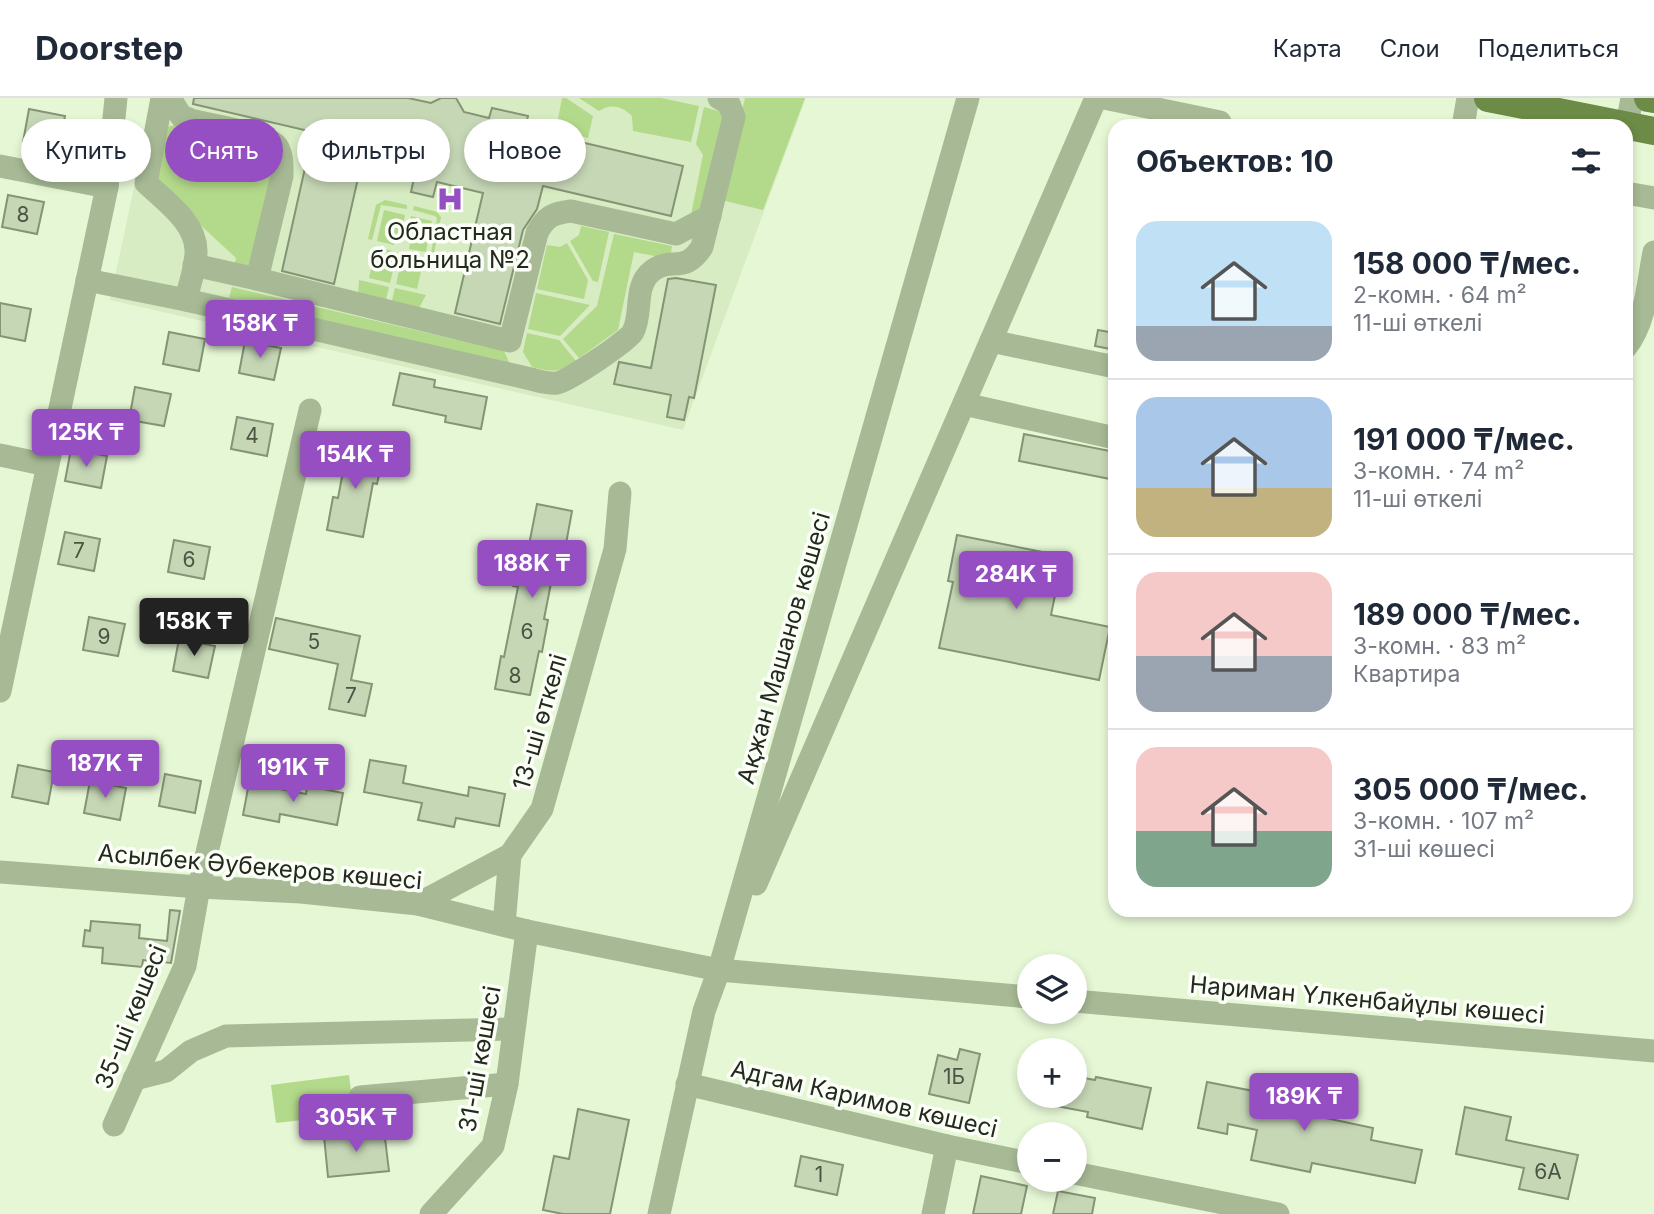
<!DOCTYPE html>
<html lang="ru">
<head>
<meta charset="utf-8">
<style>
  body { margin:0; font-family:Inter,sans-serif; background:#f2f2f3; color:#1f2937; height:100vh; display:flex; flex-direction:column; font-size:26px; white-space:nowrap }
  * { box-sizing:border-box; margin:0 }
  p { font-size:23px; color:#747a83 }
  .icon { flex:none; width:38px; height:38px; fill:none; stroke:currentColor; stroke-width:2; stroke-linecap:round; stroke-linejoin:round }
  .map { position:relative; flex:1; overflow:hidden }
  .drawer { position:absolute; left:1108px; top:21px; width:525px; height:798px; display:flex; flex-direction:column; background:#fff; border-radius:21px; box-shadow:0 4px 10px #0003 }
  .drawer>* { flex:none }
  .hud { position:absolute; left:21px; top:21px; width:665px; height:63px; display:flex; gap:14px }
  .buttons { position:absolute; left:1017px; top:856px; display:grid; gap:14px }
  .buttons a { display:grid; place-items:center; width:70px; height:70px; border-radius:50%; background:#fff; box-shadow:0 4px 10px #0003; font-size:35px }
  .price { position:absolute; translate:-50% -60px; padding:0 16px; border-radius:7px; background:#954fc3; color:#fff; font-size:23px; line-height:46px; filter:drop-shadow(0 2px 4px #0008) }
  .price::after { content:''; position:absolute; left:50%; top:42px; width:21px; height:16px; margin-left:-10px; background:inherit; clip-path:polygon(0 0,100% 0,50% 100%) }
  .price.current { background:#222; color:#fff }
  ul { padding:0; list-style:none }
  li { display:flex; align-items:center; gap:21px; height:175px; padding:0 28px }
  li+li { border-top:2px solid #e0e1e3 }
  li span { display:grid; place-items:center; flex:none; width:196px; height:140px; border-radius:21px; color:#555 }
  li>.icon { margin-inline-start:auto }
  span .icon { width:84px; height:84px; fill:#fffc; stroke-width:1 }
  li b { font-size:30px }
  h2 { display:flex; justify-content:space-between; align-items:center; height:84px; padding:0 28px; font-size:30px }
  .tag { padding:0 24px; border-radius:32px; background:#fff; box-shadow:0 4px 10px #0003; font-size:24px; line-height:63px }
  .tag.current { background:#954fc3; color:#fff }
  header { display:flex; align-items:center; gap:42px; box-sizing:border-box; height:98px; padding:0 35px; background:#fff; border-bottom:2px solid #e0e1e3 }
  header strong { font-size:33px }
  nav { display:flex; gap:38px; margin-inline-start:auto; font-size:24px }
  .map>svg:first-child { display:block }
  .built { fill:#d7ecc3 }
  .green { fill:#b3d98a }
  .building { fill:#c6d7b6; stroke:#849475; stroke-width:2 }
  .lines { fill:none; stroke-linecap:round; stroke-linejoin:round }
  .minor { stroke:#a7ba95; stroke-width:23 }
  .major { stroke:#6b8b46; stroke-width:28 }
  .labels { text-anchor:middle; stroke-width:7; stroke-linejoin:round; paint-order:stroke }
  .number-label { font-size:21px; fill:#4c5543 }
  .poi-label { font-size:24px; fill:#232a1d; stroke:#fbfff8 }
  .street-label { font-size:24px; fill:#232a1d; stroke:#fbfff8 }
</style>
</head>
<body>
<header>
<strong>Doorstep</strong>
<nav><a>Карта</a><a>Слои</a><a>Поделиться</a></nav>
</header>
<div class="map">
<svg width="1654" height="1116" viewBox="0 0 1654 1116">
  <rect width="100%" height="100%" fill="#e6f7d5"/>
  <path class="built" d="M153 0H806L683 332 110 202Z"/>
  <g class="green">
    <path d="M562 0H566L593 18 588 40 556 32Z"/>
    <path d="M579 0H661L699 8 691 44 633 33 632 18C622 8 611 5 599 13Z"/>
    <path d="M745 0H805L763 112 721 102Z"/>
    <path d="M704 9 725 15 705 112 690 122 703 57 696 46Z"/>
    <path d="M175 27 256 46C256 61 258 70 271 79L250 166 243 170H234L236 160 153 83 167 29Z"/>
    <path d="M385 102 407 107V111L381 107 372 142 368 141 376 107Z"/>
    <path d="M414 108 437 114 441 119 434 156 431 155 437 120 435 118 413 112Z"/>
    <path d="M384 112 405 117 400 142 395 141 394 147 377 143Z"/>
    <path d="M411 118 432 123 426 154 409 151 410 145 406 144Z"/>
    <path d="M581 128 609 134 598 184 593 183 570 143 579 137Z"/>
    <path d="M614 136 672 148 670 161 634 154 618 232 579 260 563 241 597 208Z"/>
    <path d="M567 145 588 182 584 201 537 191 547 147 560 149Z"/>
    <path d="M376 149 393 153 392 158 396 160 390 185 369 180Z"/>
    <path d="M407 156 424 160 417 191 396 186 402 161 406 162Z"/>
    <path d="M359 182 389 189 385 206 358 196Z"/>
    <path d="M232 189 504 253 510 266 229 200Z"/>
    <path d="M395 190 426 197 419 210 391 207Z"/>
    <path d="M536 195 590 207 560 238 528 231Z"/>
    <path d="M527 235 559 242 576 263C559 275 551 274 532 269L523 254Z"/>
    <path d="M349 977 354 1016 276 1025 271 987Z"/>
  </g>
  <g class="building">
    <path d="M194 0H408L431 5 441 0H456L464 14 489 20 492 10 528 18 525 31 683 68 671 118 543 88 537 111 523 132 500 226 455 215 483 95 437 84 433 99 411 94 414 80 361 67 334 186 282 173 313 34 193 6Z"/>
    <path d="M29 11 65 18 59 50 23 44Z"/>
    <path d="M8 97 44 104 37 136 2 129Z"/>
    <path d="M676 180 716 187 694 300 689 299 684 322 667 319 671 297 614 286 619 264 651 270 668 181Z"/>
    <path d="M0 205 31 211 25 243 0 238Z"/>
    <path d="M1098 232 1115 235V252L1095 248Z"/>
    <path d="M169 234 205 241 199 273 163 266Z"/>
    <path d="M245 243 281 250 274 282 239 275Z"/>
    <path d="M400 275 435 282 434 289 487 299 481 331 445 324 446 318 393 307Z"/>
    <path d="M135 289 171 296 164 328 129 322Z"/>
    <path d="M237 319 273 326 267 358 231 351Z"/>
    <path d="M1024 336 1115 354V382L1019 363Z"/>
    <path d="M348 347 384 354 377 386 373 385 363 439 327 432 333 399 338 400Z"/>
    <path d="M71 351 107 358 101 390 65 383Z"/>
    <path d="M537 406 572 413 566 446 559 444 544 521 548 522 542 554 539 553 530 597 495 591 501 558 504 559 518 489 513 488 519 456 527 457Z"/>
    <path d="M65 434 100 441 94 473 58 466Z"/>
    <path d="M957 437 1063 458 1051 517 1110 529 1099 582 939 550 953 484 948 483Z"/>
    <path d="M174 442 210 449 204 481 168 474Z"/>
    <path d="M89 519 125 526 118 558 83 552Z"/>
    <path d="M276 520 360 538 351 582 372 586 365 618 329 611 338 566 269 551Z"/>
    <path d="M179 541 215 548 208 580 173 573Z"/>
    <path d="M370 662 406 668 403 685 468 698 469 689 505 696 499 728 456 720 454 729 418 722 422 705 364 694Z"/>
    <path d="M18 667 54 674 48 706 12 699Z"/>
    <path d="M165 676 201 683 195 715 159 708Z"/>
    <path d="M90 683 126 690 120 722 84 715Z"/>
    <path d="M249 685 306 696 307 688 343 695 337 727 280 716 279 724 243 717Z"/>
    <path d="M170 812 180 813 171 865 143 862 142 869 102 865 103 850 83 848 85 832 90 833 91 823 140 827 139 840 167 843Z"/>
    <path d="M960 951 980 956 969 1005 929 996 938 957 957 962Z"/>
    <path d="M1074 978 1095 982 1096 979 1151 990 1142 1031 1087 1019 1088 1014 1040 1005V998H1074Z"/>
    <path d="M1207 984 1264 995 1266 988 1325 1000 1321 1019 1373 1030 1371 1042 1422 1052 1415 1085 1312 1065 1310 1074 1251 1062 1257 1032 1228 1026 1227 1036 1198 1030Z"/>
    <path d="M1465 1009 1511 1019 1506 1042 1578 1057 1568 1101 1519 1091 1524 1070 1456 1056Z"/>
    <path d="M578 1011 629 1022 610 1116H563L543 1112 554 1058 569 1061Z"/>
    <path d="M384 1032 389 1073 328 1079 324 1038Z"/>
    <path d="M801 1058 843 1067 837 1097 795 1088Z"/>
    <path d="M981 1078 1027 1088 1021 1116H973Z"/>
    <path d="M1058 1093 1095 1100 1092 1116H1053Z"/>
  </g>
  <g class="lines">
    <g class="minor">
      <path d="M162 0 146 85C165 103 197 125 196 154 196 170 189 187 186 202L531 281C539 283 549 286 557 285 568 283 628 243 633 234 643 215 633 188 652 173 671 158 684 177 702 149L734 19 729 6 719 0"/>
      <path d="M170 0 181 18 191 22C209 27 263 35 275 46 283 54 282 68 282 78L257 181 194 167"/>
      <path d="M1104 0 1220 24"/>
      <path d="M1627 27 1632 0"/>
      <path d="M1463 28 1468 0"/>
      <path d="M0 68 107 89"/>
      <path d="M1626 95 1654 100"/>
      <path d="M257 181 510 243 537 135C545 119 553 115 571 113L676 136 710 118"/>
      <path d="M87 182 186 202"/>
      <path d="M991 243 1115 269"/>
      <path d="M1626 249C1646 225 1648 184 1654 154"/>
      <path d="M964 306 1115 340"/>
      <path d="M0 357 47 367"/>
      <path d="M0 593 107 89 116 0"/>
      <path d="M0 774 199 789 301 794 418 806 527 833 719 872 1029 899"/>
      <path d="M756 786 1096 0"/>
      <path d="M418 806 510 757 542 711 615 451 620 395"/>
      <path d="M504 827 510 757"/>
      <path d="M1074 903 1654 953"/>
      <path d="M134 981 166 973 191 953 226 938 513 931"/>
      <path d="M687 986 947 1048 1029 1065"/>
      <path d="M360 999 507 986"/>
      <path d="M114 1027 185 868 199 789 310 312"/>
      <path d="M1074 1075 1278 1116"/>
      <path d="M431 1116 493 1048 507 986 527 833"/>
      <path d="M659 1116 704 913 719 872 968 0"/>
      <path d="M933 1116 947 1048"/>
    </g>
    <g class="major">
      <path d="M1488 0 1654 33"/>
      <path d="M1648 0 1654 1"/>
    </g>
  </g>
  <defs>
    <g id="hospital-bare" transform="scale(2.1)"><path d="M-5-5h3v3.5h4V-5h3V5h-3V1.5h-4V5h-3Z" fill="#954fc3" stroke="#fbfff8" stroke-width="2.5" paint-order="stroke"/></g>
  </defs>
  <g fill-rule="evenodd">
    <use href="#hospital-bare" x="450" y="101"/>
  </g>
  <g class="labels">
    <g class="number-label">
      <text x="23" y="124">8</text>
      <text x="252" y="345">4</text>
      <text x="79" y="460">7</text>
      <text x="189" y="469">6</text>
      <text x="527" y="541">6</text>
      <text x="104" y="546">9</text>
      <text x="314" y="551">5</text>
      <text x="515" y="585">8</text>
      <text x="351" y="605">7</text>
      <text x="954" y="986">1Б</text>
      <text x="1548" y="1081">6А</text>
      <text x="819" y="1084">1</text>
    </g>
    <g class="poi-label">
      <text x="450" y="142">Областная<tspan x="450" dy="28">больница №2</tspan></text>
    </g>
    <g class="street-label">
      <text transform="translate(784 550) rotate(-74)" y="8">Ақжан Машанов көшесі</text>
      <text transform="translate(540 624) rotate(-74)" y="8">13-ші өткелі</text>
      <text transform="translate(260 769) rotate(5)" y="8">Асылбек Әубекеров көшесі</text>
      <text transform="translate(1367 902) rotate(5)" y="8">Нариман Үлкенбайұлы көшесі</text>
      <text transform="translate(131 919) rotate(-68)" y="8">35-ші көшесі</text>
      <text transform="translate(480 961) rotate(-80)" y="8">31-ші көшесі</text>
      <text transform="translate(864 1001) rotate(13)" y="8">Адгам Каримов көшесі</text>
    </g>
  </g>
</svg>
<div class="buttons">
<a><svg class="icon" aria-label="layers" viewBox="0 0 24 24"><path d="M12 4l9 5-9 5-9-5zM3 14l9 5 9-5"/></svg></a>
<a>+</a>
<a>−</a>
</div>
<b class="price" style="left:260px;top:262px">158K ₸</b>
<b class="price" style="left:86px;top:371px">125K ₸</b>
<b class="price" style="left:355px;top:393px">154K ₸</b>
<b class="price" style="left:532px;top:502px">188K ₸</b>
<b class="price" style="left:1016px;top:513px">284K ₸</b>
<b class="price current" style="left:194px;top:560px">158K ₸</b>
<b class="price" style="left:105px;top:702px">187K ₸</b>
<b class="price" style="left:293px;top:706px">191K ₸</b>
<b class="price" style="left:1304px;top:1035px">189K ₸</b>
<b class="price" style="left:356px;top:1056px">305K ₸</b>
<div class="hud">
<a class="tag">Купить</a>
<a class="tag current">Снять</a>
<a class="tag">Фильтры</a>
<a class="tag">Новое</a>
</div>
<section class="drawer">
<h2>Объектов: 10<svg class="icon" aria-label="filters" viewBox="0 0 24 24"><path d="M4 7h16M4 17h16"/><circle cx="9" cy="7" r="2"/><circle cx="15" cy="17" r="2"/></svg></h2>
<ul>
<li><span style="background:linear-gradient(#bfe0f5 75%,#9aa5b1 0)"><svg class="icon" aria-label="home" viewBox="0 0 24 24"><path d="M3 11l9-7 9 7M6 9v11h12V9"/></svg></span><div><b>158 000 ₸/мес.</b><p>2-комн. · 64 m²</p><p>11-ші өткелі</p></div></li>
<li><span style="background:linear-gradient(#a9c7e8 65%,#c2b280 0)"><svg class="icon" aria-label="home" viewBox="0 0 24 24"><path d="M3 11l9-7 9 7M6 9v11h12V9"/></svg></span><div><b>191 000 ₸/мес.</b><p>3-комн. · 74 m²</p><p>11-ші өткелі</p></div></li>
<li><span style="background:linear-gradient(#f6c9c9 60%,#9aa5b1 0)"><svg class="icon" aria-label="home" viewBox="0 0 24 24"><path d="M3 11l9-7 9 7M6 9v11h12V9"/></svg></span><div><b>189 000 ₸/мес.</b><p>3-комн. · 83 m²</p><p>Квартира</p></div></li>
<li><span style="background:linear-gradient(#f6c9c9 60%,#7fa58c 0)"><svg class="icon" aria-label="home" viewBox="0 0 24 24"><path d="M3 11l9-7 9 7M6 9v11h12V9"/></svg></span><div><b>305 000 ₸/мес.</b><p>3-комн. · 107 m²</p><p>31-ші көшесі</p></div></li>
</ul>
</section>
</div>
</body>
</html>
